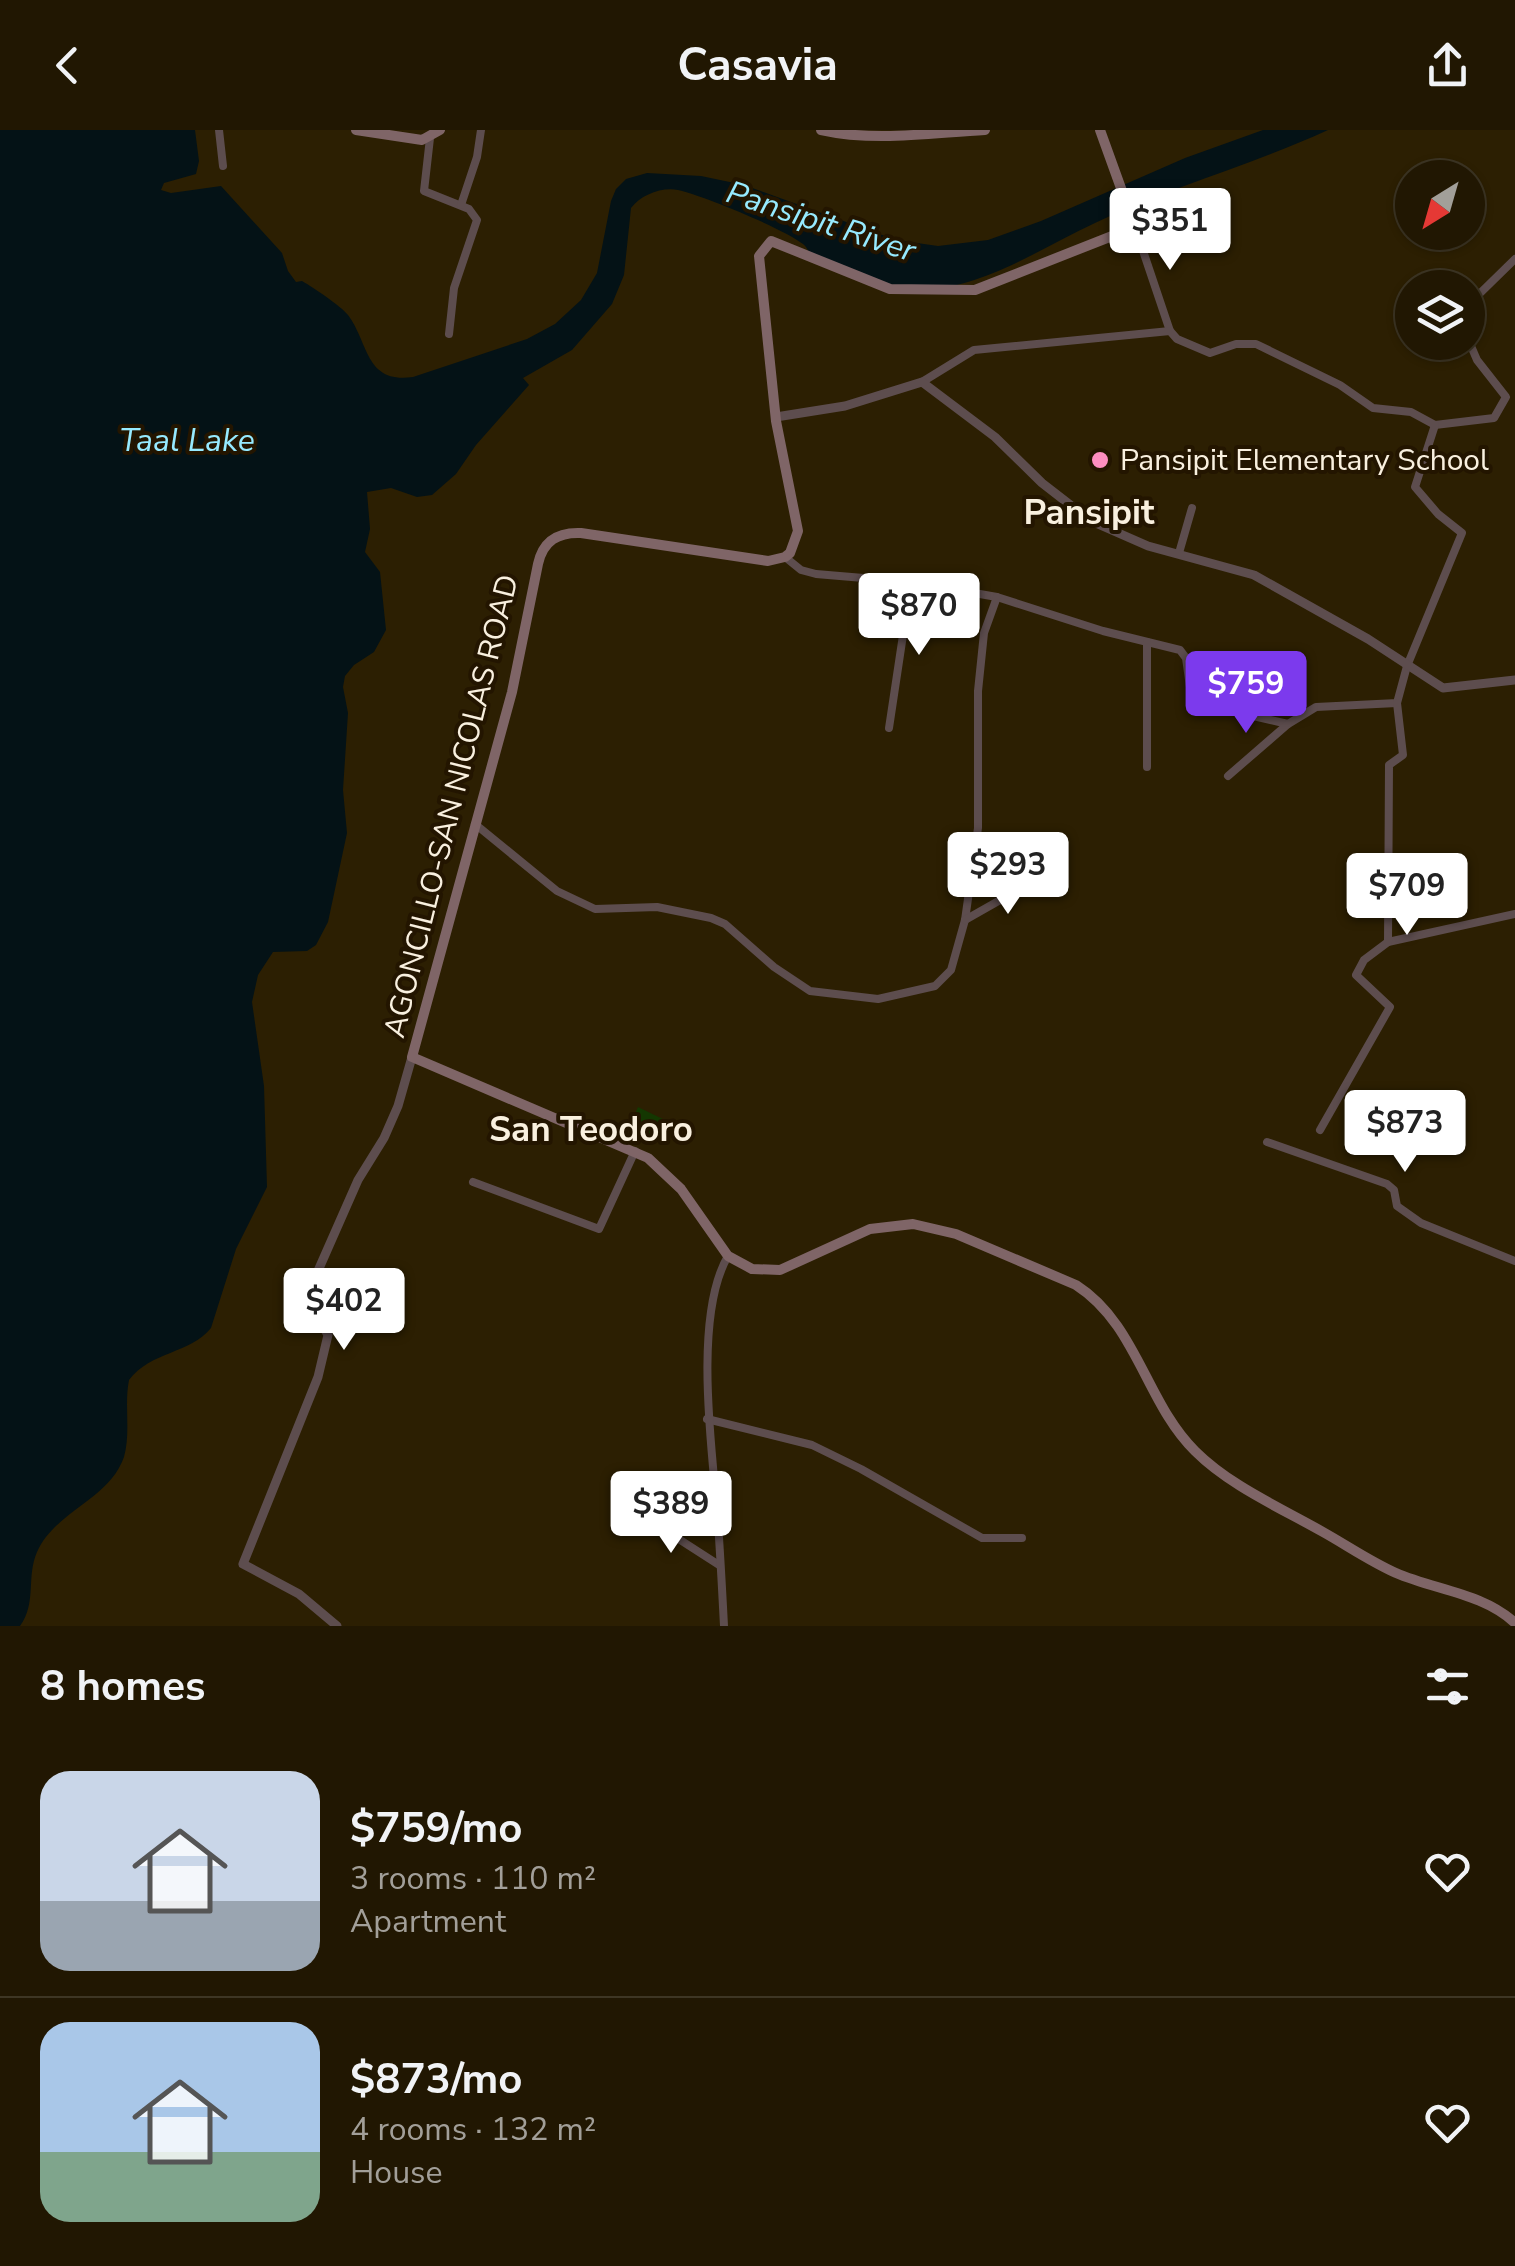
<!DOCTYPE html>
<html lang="en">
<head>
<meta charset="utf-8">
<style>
  body { margin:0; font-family:"Nunito Sans",sans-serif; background:#2d2411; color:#f1f3f6; height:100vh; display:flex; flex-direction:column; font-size:38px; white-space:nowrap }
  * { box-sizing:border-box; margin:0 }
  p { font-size:32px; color:#a29f99 }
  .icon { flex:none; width:55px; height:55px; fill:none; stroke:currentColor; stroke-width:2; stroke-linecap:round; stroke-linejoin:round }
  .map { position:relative; height:1496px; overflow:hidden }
  .panel { display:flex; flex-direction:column; background:#211702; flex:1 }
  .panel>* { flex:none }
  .needle { width:65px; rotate:217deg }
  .buttons { position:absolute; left:1395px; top:30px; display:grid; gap:20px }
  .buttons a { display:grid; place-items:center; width:90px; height:90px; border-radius:50%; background:#211702; box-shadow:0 2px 8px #0004,0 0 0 2px #3e3624; font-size:50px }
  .price { position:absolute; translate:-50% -85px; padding:0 22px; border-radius:10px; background:#fff; color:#222; font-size:32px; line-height:65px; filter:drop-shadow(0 2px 5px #0008) }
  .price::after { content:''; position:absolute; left:50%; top:60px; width:30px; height:22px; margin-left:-15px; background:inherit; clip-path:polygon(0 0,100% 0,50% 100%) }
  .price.active { background:#7c3aed; color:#fff }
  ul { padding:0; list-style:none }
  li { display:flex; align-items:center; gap:30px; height:250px; padding:0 40px }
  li+li { border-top:2px solid #3e3624 }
  li span { display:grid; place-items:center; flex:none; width:280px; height:200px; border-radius:30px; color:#555 }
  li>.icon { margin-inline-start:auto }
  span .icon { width:120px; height:120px; fill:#fffc; stroke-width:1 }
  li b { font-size:42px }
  h2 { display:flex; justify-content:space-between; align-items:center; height:120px; padding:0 40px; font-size:42px }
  header { display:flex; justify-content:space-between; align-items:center; height:130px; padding:0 40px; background:#211702; font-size:45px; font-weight:700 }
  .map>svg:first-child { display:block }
  .green { fill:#143701 }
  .water { fill:#041216 }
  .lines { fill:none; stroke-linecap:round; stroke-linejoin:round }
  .minor { stroke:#5d4d4e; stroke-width:8 }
  .tertiary { stroke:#5d4d4e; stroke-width:9 }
  .secondary { stroke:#7f6567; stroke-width:10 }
  .poi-dot { fill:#fd8ec0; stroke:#231500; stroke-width:4 }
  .labels { text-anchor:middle; stroke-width:8; stroke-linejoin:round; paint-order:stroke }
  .poi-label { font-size:30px; fill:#f9f0df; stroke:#231500; text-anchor:start }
  .street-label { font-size:30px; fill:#f9f0df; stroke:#231500 }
  .water-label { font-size:32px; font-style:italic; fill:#96eaff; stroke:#231500 }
  .quarter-label { font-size:35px; font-weight:bold; fill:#f9f0df; stroke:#231500 }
</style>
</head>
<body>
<header><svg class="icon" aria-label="back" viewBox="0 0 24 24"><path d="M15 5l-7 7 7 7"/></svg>Casavia<svg class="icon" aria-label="share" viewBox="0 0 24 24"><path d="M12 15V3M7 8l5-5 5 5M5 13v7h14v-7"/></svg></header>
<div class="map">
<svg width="1515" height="1496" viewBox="0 0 1515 1496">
  <rect width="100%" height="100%" fill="#2c1f02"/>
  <path class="green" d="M638 977 669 992 661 1009 630 995Z"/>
  <path class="water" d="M0 0H195L199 31 196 44 164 53 161 60 171 63 221 56 282 123 288 141 296 152 302 151C314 158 341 176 348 185 369 213 365 254 413 247L527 209 555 194 581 170 597 143 611 71 616 59 626 49 647 43 701 46 744 55 896 110 938 116 988 110 1041 91 1185 28 1263 0H1328C1252 35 1171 57 1095 93 1033 122 969 168 897 159 875 157 831 139 813 126 807 122 809 119 803 114 784 99 702 65 678 60 661 57 641 65 631 78L624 145 612 174 572 220 523 248 529 255 476 315 456 344 432 365 417 367 391 358 367 362 370 399 365 422 380 442 386 500 374 522 354 535 345 546 343 557 348 583 343 660 347 703 328 792 316 815 307 821 273 822 258 845 252 872 264 956 267 1057 236 1119 211 1198C190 1224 151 1221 129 1250 124 1275 131 1302 124 1327 109 1370 55 1381 37 1422 26 1447 37 1473 20 1496H0Z"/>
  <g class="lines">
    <g class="minor">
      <path d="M219 0 223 36"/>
      <path d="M430 8 424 61 469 79 477 90 454 158 449 204"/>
      <path d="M461 75 477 27 481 0"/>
      <path d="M1135 97 1170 201"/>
      <path d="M1468 175 1515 129"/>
      <path d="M1435 295 1494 288 1506 267 1477 230 1468 209"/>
      <path d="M1179 423 1192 378"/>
      <path d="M785 427 801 440 816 444 911 452 997 467 1103 501 1180 520 1186 528 1192 572 1288 594 1316 577 1397 573 1407 536 1462 403 1438 384 1415 357 1435 295 1411 282 1373 278 1340 255 1256 214H1236L1210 223 1177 209 1170 201 974 220 922 252"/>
      <path d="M1147 512V637"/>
      <path d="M889 598 911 452"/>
      <path d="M1228 646 1288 594"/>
      <path d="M475 694 557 761 595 779 657 777 711 788 725 794 774 837 810 861 878 869 935 856 951 840 965 790 978 698V561L984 503 997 467"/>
      <path d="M965 790 1032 752"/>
      <path d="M1388 812 1515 784"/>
      <path d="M1320 1000 1390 877 1356 845 1364 830 1388 812 1389 635 1403 625 1397 573"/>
      <path d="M1267 1012 1387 1054 1394 1060 1397 1076 1421 1093 1515 1131"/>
      <path d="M473 1052 599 1099 635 1021"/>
      <path d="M707 1289 812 1315 861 1339 982 1408H1022"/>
      <path d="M643 1386 719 1435"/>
      <path d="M724 1496C722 1457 720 1418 717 1379 711 1313 694 1184 728 1126"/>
    </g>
    <g class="tertiary">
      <path d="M776 287 845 276 922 252 995 307 1042 353 1091 391 1148 416 1254 445 1368 509 1443 558 1515 550"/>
      <path d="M337 1496 299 1464 243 1434 318 1247 328 1205 306 1168 358 1050 384 1008 398 976 412 927"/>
    </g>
    <g class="secondary">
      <path d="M356 0 422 10 440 0"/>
      <path d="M821 0C875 12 930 3 985 0"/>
      <path d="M1100 0 1135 97 975 160 890 159 771 111 759 126 776 291 798 401 790 423 785 427 768 431 581 403C558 402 543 411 538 434L512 562 412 927 648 1028 681 1059 728 1126 752 1139 780 1140 870 1099 913 1094 956 1104 1076 1155C1137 1194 1146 1273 1195 1321 1230 1356 1281 1378 1323 1402 1348 1416 1371 1432 1396 1443 1435 1460 1483 1463 1515 1493"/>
    </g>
  </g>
  <circle class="poi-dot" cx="1100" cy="330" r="10"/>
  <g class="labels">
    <g class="poi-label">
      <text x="1120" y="340">Pansipit Elementary School</text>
    </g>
    <g class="street-label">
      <text transform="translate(451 676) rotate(-76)" y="10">AGONCILLO-SAN NICOLAS ROAD</text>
    </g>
    <g class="water-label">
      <text transform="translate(821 91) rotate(18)" y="11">Pansipit River</text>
      <text x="187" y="321">Taal Lake</text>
    </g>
    <g class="quarter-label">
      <text x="1089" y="394">Pansipit</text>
      <text x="591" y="1011">San Teodoro</text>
    </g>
  </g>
</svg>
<div class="buttons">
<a><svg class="needle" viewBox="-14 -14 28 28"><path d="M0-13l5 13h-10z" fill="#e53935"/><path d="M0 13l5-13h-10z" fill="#a29f99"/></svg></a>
<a><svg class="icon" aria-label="layers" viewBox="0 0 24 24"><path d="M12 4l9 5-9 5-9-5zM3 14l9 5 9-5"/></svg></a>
</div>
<b class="price" style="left:1170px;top:143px">$351</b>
<b class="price" style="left:919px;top:528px">$870</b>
<b class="price active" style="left:1246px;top:606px">$759</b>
<b class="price" style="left:1008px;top:787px">$293</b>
<b class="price" style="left:1407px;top:808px">$709</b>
<b class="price" style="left:1405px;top:1045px">$873</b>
<b class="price" style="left:344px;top:1223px">$402</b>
<b class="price" style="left:671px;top:1426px">$389</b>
</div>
<section class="panel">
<h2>8 homes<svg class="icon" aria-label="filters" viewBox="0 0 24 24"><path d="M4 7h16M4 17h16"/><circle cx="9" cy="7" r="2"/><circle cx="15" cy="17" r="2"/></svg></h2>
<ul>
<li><span style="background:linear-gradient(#c9d6e8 65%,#9aa5b1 0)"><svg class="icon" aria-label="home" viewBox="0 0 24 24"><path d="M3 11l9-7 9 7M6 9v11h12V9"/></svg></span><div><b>$759/mo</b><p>3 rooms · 110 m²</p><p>Apartment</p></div><svg class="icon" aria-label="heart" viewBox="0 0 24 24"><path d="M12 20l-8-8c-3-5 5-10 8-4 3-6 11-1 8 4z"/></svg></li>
<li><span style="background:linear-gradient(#a9c7e8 65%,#7fa58c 0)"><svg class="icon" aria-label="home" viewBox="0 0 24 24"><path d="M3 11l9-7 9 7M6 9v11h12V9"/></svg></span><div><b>$873/mo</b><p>4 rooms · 132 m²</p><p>House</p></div><svg class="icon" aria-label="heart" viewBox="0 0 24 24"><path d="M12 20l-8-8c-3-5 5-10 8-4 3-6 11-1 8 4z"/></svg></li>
</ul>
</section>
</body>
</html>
